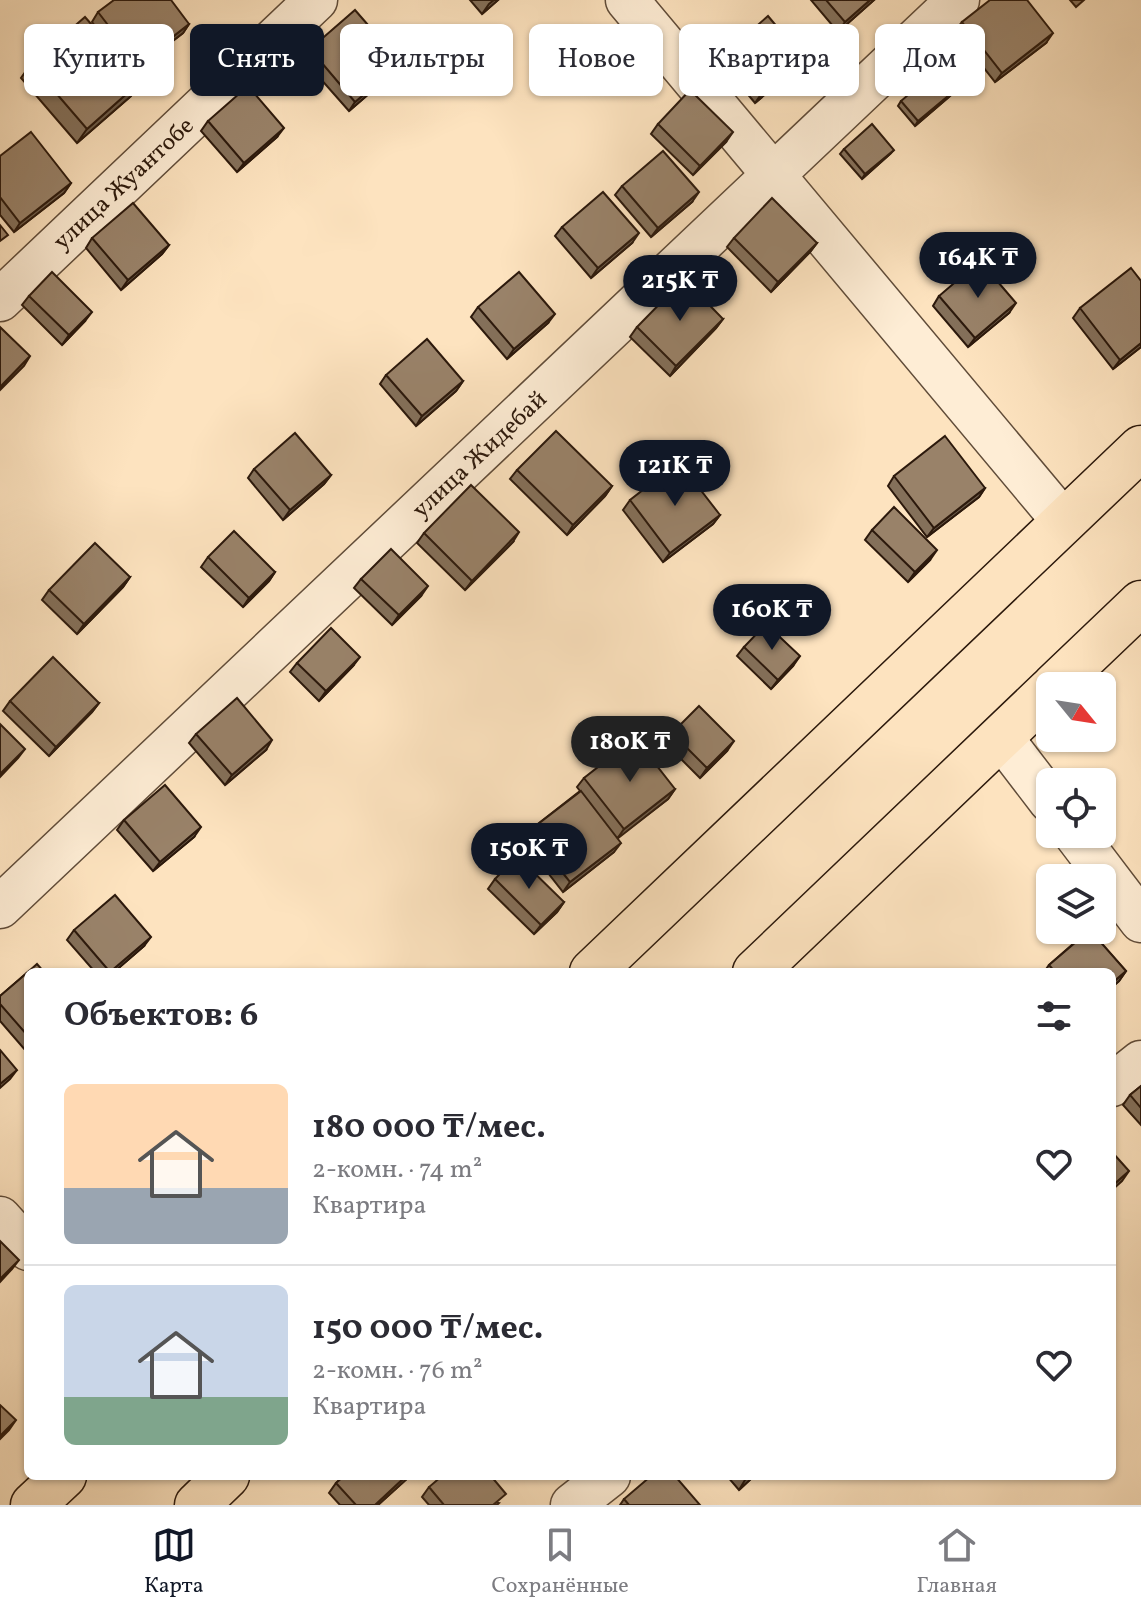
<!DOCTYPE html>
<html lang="ru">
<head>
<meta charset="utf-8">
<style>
  body { margin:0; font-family:Vollkorn,serif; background:#f2f2f3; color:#2b2b33; height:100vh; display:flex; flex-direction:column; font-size:30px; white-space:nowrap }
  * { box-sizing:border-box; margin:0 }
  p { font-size:26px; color:#7c7c81 }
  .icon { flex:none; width:44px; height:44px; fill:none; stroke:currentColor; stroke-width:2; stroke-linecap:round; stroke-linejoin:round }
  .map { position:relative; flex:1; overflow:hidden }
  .panel { position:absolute; left:24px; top:968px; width:1092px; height:512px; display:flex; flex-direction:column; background:#fff; border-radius:12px; box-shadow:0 2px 6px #0004 }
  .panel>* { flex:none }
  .guide { position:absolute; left:24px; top:24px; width:1094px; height:72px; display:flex; gap:16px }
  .needle { width:52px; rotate:120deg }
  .tools { position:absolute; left:1036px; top:672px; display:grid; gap:16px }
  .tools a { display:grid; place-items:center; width:80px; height:80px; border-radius:12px; background:#fff; box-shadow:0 2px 6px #0004; font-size:40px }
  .price { position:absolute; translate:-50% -68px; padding:0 18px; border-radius:28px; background:#111827; color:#fff; font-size:26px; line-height:52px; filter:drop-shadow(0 2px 4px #0008) }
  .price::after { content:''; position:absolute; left:50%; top:48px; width:24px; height:18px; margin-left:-12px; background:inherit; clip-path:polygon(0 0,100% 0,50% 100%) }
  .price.current { background:#222; color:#fff }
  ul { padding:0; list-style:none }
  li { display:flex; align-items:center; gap:24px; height:200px; padding:0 40px }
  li+li { border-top:2px solid #e1e1e2 }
  li span { display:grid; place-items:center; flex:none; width:224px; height:160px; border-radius:12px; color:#555 }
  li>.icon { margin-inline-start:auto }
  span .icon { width:96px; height:96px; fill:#fffc; stroke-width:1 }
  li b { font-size:34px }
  h2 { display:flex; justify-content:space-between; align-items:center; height:96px; padding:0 40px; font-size:34px }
  .chip { padding:0 28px; border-radius:12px; background:#fff; box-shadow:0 2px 6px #0004; font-size:28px; line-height:72px }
  .chip.current { background:#111827; color:#fff }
  .tabs { display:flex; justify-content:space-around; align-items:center; height:112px; border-top:2px solid #e1e1e2; background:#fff; font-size:22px; color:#7c7c81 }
  .tabs a { display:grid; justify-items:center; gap:4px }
  .tabs .current { color:#111827 }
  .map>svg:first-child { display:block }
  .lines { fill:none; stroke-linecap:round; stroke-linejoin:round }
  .minor-casing { stroke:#604c39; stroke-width:45 }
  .major-casing { stroke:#2c190c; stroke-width:47 }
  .minor { stroke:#feedd5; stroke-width:42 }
  .major { stroke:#fde3bf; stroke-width:44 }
  .wall { fill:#84705a; stroke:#2c190c; stroke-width:2 }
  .shaded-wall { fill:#6b5b4a; stroke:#2c190c; stroke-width:2 }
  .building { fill:#998269; stroke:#2c190c; stroke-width:2 }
  .labels { text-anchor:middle; stroke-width:8; stroke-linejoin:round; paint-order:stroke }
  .street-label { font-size:24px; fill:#2c190c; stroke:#feedd5 }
</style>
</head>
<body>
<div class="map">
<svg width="1141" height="1505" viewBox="0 0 1141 1505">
  <rect width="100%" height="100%" fill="#fde3bf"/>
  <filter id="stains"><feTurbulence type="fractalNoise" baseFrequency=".0025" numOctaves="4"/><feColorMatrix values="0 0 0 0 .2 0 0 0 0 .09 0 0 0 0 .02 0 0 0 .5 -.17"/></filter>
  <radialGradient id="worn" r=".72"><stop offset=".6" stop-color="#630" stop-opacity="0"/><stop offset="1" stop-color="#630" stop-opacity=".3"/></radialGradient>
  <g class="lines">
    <g class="minor-casing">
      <g id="minor">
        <path d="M627 0 1064 522"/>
        <path d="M0 300 316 0"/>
        <path d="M1001 737 1050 801"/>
        <path d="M1075 834 1141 921"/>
        <path d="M0 907 958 0"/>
        <path d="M1112 1085 1141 1062"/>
        <path d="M0 1218 28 1249"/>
        <path d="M572 1505 609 1476"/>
      </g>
    </g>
    <g class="major-casing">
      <g id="major">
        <path d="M1054 686 1141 603"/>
        <path d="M592 972 1141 448"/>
        <path d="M755 972 1050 690"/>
        <path d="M33 1505 64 1476"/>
        <path d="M197 1505 227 1476"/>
      </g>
    </g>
    <use href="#minor" class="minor"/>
    <use href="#major" class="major"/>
  </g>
  <g class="wall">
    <path d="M470 0H498L482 14Z"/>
    <path d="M811 0H874L838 32Z"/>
    <path d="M1070 0H1084L1076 7Z"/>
    <path d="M98 12 189 24 183 33 133 72 131 96 77 143 21 78 31 64 109 44 92 22Z"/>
    <path d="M962 22 1046 43 995 82 955 31Z"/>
    <path d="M310 49 401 63 394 72 349 111 303 59Z"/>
    <path d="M727 52 796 68 755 103 720 61Z"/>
    <path d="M950 96 915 126 898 106 901 101Z"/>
    <path d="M208 121 277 137 237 172 201 131Z"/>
    <path d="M658 124 726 142 693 175 651 134Z"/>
    <path d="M844 149 890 154 862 179 840 154Z"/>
    <path d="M0 156 71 183 64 193 14 232 0 215Z"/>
    <path d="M622 186 692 202 651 237 615 195Z"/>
    <path d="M562 227 632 243 591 278 555 236Z"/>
    <path d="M92 238 169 245 162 254 121 290 86 248Z"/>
    <path d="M734 238 817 243 810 252 771 292 727 247Z"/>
    <path d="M29 296 85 321 62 345 22 305Z"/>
    <path d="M939 296 1009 313 968 347 933 306Z"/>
    <path d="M478 307 548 323 507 359 471 317Z"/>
    <path d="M1080 308 1141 347 1113 369 1073 318Z"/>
    <path d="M723 319 716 328 670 376 630 337 637 327Z"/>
    <path d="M386 375 463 381 456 391 416 426 380 384Z"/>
    <path d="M254 469 331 475 324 484 283 520 248 478Z"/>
    <path d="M517 470 612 486 605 496 567 535 510 479Z"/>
    <path d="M894 476 985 488 979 497 927 537 888 486Z"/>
    <path d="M630 500 720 515 713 524 663 562 623 510Z"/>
    <path d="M872 530 930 560 908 582 865 540Z"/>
    <path d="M424 533 513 542 465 590 417 543Z"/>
    <path d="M208 557 275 572 269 581 243 607 201 567Z"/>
    <path d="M130 577 123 587 77 634 42 600 49 590Z"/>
    <path d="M361 579 421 596 392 625 354 588Z"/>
    <path d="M744 647 793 666 771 689 737 656Z"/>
    <path d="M297 663 353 666 319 701 290 672Z"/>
    <path d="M10 701 99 703 92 712 49 756 3 711Z"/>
    <path d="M672 733 727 751 700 778 665 743Z"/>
    <path d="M196 734 266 750 225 785 189 743Z"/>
    <path d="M584 778 675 789 668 799 617 838 614 852 563 892 523 841 529 831 580 791 577 787Z"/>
    <path d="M124 820 194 837 153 871 117 830Z"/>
    <path d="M495 879 564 902 557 912 534 934 488 889Z"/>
    <path d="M74 930 144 946 114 972H95L67 940Z"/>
    <path d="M1089 930 1126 971 1119 981 1112 987V972H1044L1049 965Z"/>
    <path d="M28 972V1049L26 1051 0 1021V996Z"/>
    <path d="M1141 1086V1125L1123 1105 1130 1095Z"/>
    <path d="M344 1476H410L378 1505H340L329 1493 336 1483Z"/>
    <path d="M727 1476H754L739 1490Z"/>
    <path d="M429 1487 499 1503 497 1505H429L422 1497Z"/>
    <path d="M624 1499 700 1505H620Z"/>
  </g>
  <g class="shaded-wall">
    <path d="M494 0H498L482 14 489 4Z"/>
    <path d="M870 0H874L838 32 845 22Z"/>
    <path d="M189 24 183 33 131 73 138 64Z"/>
    <path d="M1053 33 1046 43 995 82 1002 73Z"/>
    <path d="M803 58 796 68 755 103 762 93Z"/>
    <path d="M401 63 394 72 349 111 355 102Z"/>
    <path d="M141 81 131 96 77 143 87 129Z"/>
    <path d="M954 91 950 96 915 126 918 121Z"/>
    <path d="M284 128 277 137 237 172 244 163Z"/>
    <path d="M733 132 726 142 693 175 700 166Z"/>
    <path d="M894 150 890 154 862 179 865 174Z"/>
    <path d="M71 183 64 193 14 232 20 223Z"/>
    <path d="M699 192 692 202 651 237 658 228Z"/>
    <path d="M639 233 632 243 591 278 598 268Z"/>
    <path d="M817 243 810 252 771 292 778 282Z"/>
    <path d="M169 245 162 254 121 290 128 280Z"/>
    <path d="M1016 303 1009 313 968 347 975 338Z"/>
    <path d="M92 312 85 321 62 345 69 335Z"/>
    <path d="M555 314 548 323 507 359 514 349Z"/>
    <path d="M723 319 716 328 670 376 676 366Z"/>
    <path d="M1141 343V347L1113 369 1120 360Z"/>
    <path d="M30 356 24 366 0 390V387Z"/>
    <path d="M463 381 456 391 416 426 422 416Z"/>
    <path d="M331 475 324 484 283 520 290 510Z"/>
    <path d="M612 486 605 496 567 535 573 525Z"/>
    <path d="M985 488 979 497 927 537 934 528Z"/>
    <path d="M720 515 713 524 663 562 670 553Z"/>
    <path d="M519 532 513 542 465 590 472 581Z"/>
    <path d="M937 550 930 560 908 582 915 572Z"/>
    <path d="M275 572 269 581 243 607 249 598Z"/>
    <path d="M130 577 123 587 77 634 84 624Z"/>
    <path d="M428 586 421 596 392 625 399 615Z"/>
    <path d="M800 656 793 666 771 689 778 680Z"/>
    <path d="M360 657 353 666 319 701 326 691Z"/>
    <path d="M99 703 92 712 49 756 56 747Z"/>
    <path d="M272 740 266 750 225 785 232 775Z"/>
    <path d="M734 741 727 751 700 778 707 768Z"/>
    <path d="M25 749 18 758 0 777V774Z"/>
    <path d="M675 789 668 799 617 839 624 829Z"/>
    <path d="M201 827 194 837 153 871 160 862Z"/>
    <path d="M621 843 614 852 563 892 570 882Z"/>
    <path d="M564 902 557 912 534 934 541 925Z"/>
    <path d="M151 937 144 946 114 972H110Z"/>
    <path d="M1126 971 1119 981 1112 987V983Z"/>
    <path d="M17 1070 10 1079 0 1088V1084Z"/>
    <path d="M1129 1171 1122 1181 1112 1190V1186Z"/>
    <path d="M19 1260 12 1269 0 1282V1279Z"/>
    <path d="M16 1420 9 1430 0 1439V1436Z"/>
    <path d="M406 1476H410L378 1505H375Z"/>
    <path d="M750 1476H754L739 1490 745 1480Z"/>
  </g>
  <g class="building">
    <path d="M114 0H171L189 24 138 64 98 12Z"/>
    <path d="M826 0H870L845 22Z"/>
    <path d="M990 0H1027L1053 33 1002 73 962 22Z"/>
    <path d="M355 10 401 63 355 102 310 49Z"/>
    <path d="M768 16 803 58 762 93 727 52Z"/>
    <path d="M85 17 141 81 87 129 31 64Z"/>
    <path d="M937 70 954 91 918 121 901 101Z"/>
    <path d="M248 86 284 128 244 163 208 121Z"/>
    <path d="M690 90 733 132 700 166 658 124Z"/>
    <path d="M872 124 894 150 865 174 844 149Z"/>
    <path d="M31 132 71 183 20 223 0 197V156Z"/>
    <path d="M663 151 699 192 658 228 622 186Z"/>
    <path d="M603 192 639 233 598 268 562 227Z"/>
    <path d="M772 198 817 243 778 282 734 238Z"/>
    <path d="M133 203 169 245 128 280 92 238Z"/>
    <path d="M0 225 8 235 0 241Z"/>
    <path d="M980 261 1016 303 975 338 939 296Z"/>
    <path d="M1131 268 1141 281V343L1120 360 1080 308Z"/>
    <path d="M52 272 92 312 69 335 29 296Z"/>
    <path d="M519 272 555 314 514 349 478 307Z"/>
    <path d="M684 279 723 319 676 366 637 327Z"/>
    <path d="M0 327 30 356 0 387Z"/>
    <path d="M427 339 463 381 422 416 386 375Z"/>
    <path d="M556 431 612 486 573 525 517 470Z"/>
    <path d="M295 433 331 475 290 510 254 469Z"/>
    <path d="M945 436 985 488 934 528 894 476Z"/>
    <path d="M679 462 720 515 670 553 630 500Z"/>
    <path d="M471 485 519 532 472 581 424 533Z"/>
    <path d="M894 507 937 550 915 572 872 530Z"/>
    <path d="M234 531 275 572 249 598 208 557Z"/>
    <path d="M95 543 130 577 84 624 49 590Z"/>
    <path d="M391 549 428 586 399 615 361 579Z"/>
    <path d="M766 624 800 656 778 680 744 647Z"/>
    <path d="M331 628 360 657 326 691 297 663Z"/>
    <path d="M53 657 99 703 56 747 10 701Z"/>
    <path d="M237 698 272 740 232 775 196 734Z"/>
    <path d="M699 706 734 741 707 768 672 733Z"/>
    <path d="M0 724 25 749 0 774Z"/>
    <path d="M635 738 675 789 624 829 584 778Z"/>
    <path d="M165 785 201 827 160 862 124 820Z"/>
    <path d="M581 791 621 843 570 882 529 831Z"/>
    <path d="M517 856 564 902 541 925 495 879Z"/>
    <path d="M115 895 151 937 110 972 74 930Z"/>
    <path d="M1090 930 1126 971 1112 983V972H1055L1049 965Z"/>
    <path d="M37 964 44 972H28Z"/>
    <path d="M28 972V1036L0 1004V996Z"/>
    <path d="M0 1050 17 1070 0 1084Z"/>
    <path d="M1141 1086V1108L1130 1095Z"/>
    <path d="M1112 1152 1129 1171 1112 1186Z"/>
    <path d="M0 1241 19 1260 0 1279Z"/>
    <path d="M0 1405 16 1420 0 1436Z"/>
    <path d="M344 1476H406L375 1505H356L336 1483Z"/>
    <path d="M442 1476H491L506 1494 493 1505H444L429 1487Z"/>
    <path d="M651 1476H675L700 1505H629L624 1499Z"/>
  </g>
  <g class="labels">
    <g class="street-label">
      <text transform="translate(123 183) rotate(-43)" y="8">улица Жуантобе</text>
      <text transform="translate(479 454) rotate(-43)" y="8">улица Жидебай</text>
    </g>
  </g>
  <rect width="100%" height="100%" filter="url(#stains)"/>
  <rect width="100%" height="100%" fill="url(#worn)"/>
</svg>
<div class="tools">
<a><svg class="needle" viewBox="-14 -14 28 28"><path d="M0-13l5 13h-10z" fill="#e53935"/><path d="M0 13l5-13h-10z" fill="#7c7c81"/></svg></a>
<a><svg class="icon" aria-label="locate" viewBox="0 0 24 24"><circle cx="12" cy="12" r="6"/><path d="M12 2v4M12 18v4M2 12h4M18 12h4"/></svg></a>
<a><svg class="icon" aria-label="layers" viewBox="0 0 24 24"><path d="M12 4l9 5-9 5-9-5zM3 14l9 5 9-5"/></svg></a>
</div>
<b class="price" style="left:978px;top:300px">164K ₸</b>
<b class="price" style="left:680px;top:323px">215K ₸</b>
<b class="price" style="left:675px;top:508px">121K ₸</b>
<b class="price" style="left:772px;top:652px">160K ₸</b>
<b class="price current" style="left:630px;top:784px">180K ₸</b>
<b class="price" style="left:529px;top:891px">150K ₸</b>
<div class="guide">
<a class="chip">Купить</a>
<a class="chip current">Снять</a>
<a class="chip">Фильтры</a>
<a class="chip">Новое</a>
<a class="chip">Квартира</a>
<a class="chip">Дом</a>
</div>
<section class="panel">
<h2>Объектов: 6<svg class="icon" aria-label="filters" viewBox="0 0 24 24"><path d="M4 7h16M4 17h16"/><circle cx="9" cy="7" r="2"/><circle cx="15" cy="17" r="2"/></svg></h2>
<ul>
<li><span style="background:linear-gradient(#ffd9b3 65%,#9aa5b1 0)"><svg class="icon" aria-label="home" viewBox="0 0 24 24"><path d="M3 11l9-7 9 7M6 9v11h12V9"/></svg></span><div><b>180 000 ₸/мес.</b><p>2-комн. · 74 m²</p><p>Квартира</p></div><svg class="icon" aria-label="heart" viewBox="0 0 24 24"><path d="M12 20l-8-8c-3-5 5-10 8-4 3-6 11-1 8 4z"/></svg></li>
<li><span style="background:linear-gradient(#c9d6e8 70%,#7fa58c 0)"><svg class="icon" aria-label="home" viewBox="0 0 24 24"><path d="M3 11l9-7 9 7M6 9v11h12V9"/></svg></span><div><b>150 000 ₸/мес.</b><p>2-комн. · 76 m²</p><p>Квартира</p></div><svg class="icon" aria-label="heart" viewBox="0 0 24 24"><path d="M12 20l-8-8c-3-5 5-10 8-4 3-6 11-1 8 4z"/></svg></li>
</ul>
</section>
</div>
<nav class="tabs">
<a class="current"><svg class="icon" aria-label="map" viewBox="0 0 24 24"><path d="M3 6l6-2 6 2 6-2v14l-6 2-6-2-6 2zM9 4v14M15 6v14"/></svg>Карта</a>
<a><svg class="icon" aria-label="saved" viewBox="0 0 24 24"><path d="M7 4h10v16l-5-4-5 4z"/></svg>Сохранённые</a>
<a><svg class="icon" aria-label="home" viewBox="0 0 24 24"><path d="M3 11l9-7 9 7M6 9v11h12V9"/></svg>Главная</a>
</nav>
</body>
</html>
